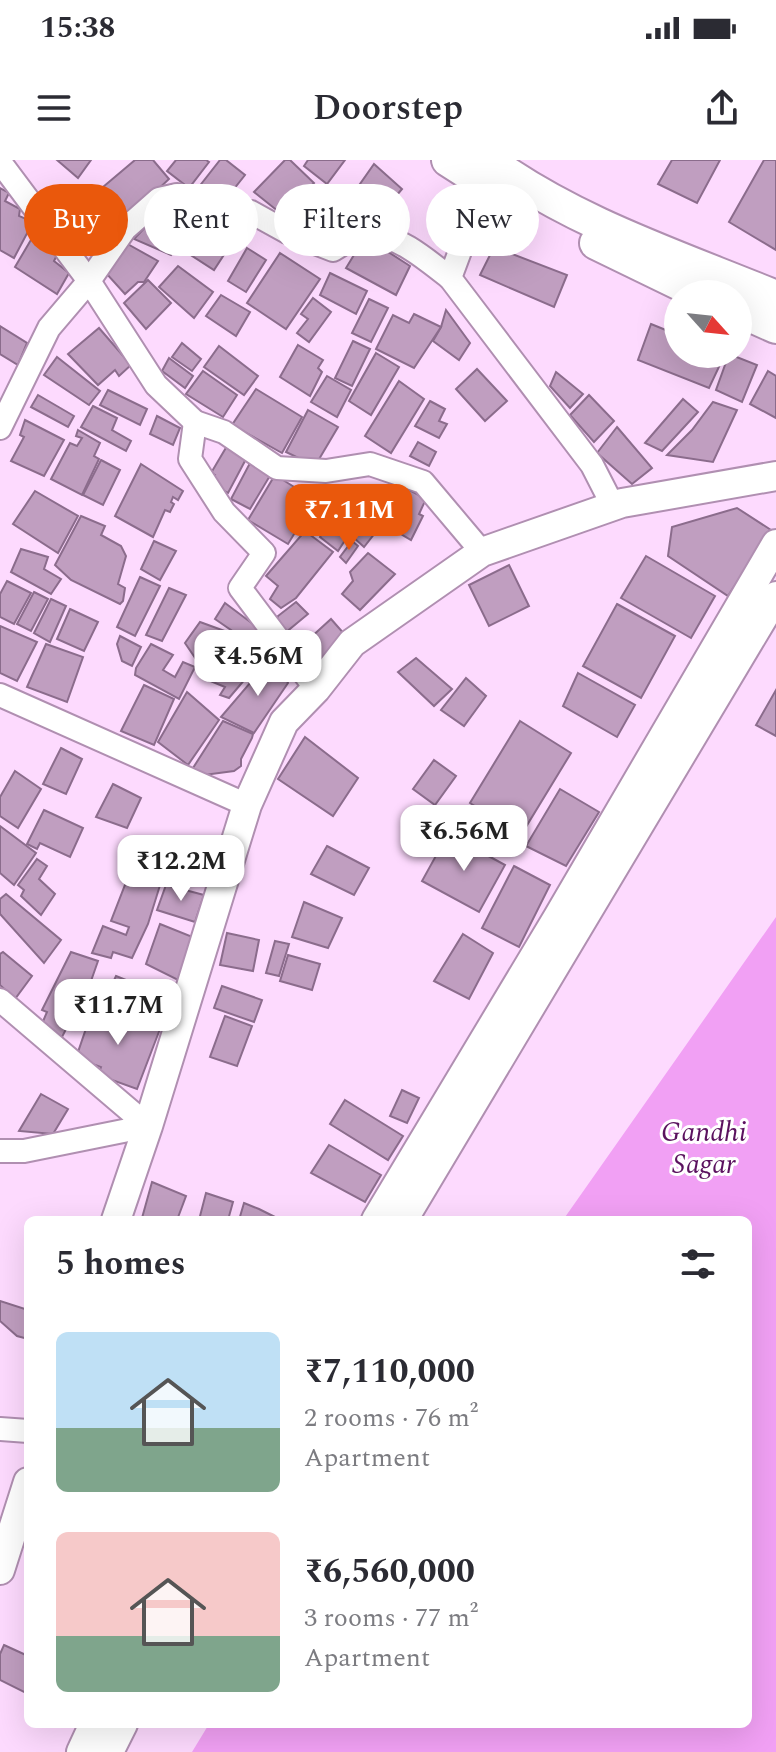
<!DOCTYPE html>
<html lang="en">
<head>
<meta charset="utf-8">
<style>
  body { margin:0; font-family:Spectral,serif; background:#f2f2f3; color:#2b2b33; height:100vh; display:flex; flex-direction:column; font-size:30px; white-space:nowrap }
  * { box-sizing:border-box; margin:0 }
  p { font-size:26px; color:#7c7c81 }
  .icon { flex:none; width:44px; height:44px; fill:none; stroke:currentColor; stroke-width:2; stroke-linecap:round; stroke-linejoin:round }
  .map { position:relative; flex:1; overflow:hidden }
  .sheet { position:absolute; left:24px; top:1056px; width:728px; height:512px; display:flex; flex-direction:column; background:#fff; border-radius:12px; box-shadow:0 8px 32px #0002 }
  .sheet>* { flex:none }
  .banner { position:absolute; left:24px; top:24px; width:728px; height:72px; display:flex; gap:16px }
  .needle { width:52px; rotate:117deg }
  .controls { position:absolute; left:664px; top:120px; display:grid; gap:16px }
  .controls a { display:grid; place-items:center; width:88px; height:88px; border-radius:50%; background:#fff; box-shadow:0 8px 32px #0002; font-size:40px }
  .price { position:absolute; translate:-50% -68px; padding:0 18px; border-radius:16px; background:#fff; color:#222; font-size:26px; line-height:52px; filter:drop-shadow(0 2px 4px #0008) }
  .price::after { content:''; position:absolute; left:50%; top:48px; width:24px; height:18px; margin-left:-12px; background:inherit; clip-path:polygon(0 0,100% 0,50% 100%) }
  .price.selected { background:#ea580c; color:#fff }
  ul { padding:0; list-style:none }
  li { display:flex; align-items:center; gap:24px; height:200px; padding:0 32px }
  li span { display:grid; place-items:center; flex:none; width:224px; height:160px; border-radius:12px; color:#555 }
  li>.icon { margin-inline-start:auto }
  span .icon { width:96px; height:96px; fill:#fffc; stroke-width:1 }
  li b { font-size:34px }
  h2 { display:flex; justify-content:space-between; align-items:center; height:96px; padding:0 32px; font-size:34px }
  .pill { padding:0 28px; border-radius:36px; background:#fff; box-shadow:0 8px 32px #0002; font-size:28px; line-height:72px }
  .pill.selected { background:#ea580c; color:#fff }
  .status { display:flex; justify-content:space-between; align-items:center; height:56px; padding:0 40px; background:#fff; direction:ltr }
  .status svg { height:22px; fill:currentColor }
  header { display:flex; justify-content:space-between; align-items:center; height:104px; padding:0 32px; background:#fff; font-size:36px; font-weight:600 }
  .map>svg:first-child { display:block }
  .water { fill:#f1a0f4 }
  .building { fill:#c09ec0; stroke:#8b6c8c; stroke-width:2 }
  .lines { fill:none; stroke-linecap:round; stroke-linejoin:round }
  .minor-casing { stroke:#b08fb1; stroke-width:26 }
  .tertiary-casing { stroke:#b08fb1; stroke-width:32 }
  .secondary-casing { stroke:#b08fb1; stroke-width:36 }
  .minor { stroke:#fff; stroke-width:22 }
  .tertiary { stroke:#fff; stroke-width:28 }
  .secondary { stroke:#fff; stroke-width:32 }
  .labels { text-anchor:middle; stroke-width:6; stroke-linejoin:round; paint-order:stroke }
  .water-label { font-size:28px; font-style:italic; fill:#5b125f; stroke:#fff }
</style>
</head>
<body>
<div class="status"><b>15:38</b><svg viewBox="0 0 49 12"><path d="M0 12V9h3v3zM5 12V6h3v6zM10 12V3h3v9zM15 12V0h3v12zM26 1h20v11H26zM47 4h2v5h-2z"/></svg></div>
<header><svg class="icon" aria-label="menu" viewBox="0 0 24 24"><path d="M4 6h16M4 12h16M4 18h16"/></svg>Doorstep<svg class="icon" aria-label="share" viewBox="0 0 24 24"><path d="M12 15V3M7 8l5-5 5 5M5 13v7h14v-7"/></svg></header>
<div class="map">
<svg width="776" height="1592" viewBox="0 0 776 1592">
  <rect width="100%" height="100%" fill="#fddafe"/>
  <path class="water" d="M776 757V1592H192L209 1564H748V1060H563Z"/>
  <g class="building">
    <path d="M57 0H91L78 18Z"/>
    <path d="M135 0H153L169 19 101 83 71 54Z"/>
    <path d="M176 0H206L209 2 189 28 167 11Z"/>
    <path d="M220 0H226L245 15 214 54 191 37Z"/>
    <path d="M285 0H290L314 23 284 56 254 32Z"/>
    <path d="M308 0H345L327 24 304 6Z"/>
    <path d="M672 0H720L697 43 658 24Z"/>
    <path d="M764 0H776V90L729 62Z"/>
    <path d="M374 4 402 29 376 60 353 34Z"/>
    <path d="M0 28 9 33 5 41 20 49 19 56 33 62 14 98 0 90Z"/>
    <path d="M310 35 348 64 332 84 289 58Z"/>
    <path d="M165 46 200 61 171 95 134 79Z"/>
    <path d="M203 66 231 84 214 110 186 92Z"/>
    <path d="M35 73 47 79 44 84 58 93 54 101 69 113 57 134 15 107Z"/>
    <path d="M365 77 410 106 396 135 346 108Z"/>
    <path d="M124 82 158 101 144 122H138L125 134 105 112Z"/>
    <path d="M494 87 567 115 554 147 480 115Z"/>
    <path d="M247 88 266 100 246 132 228 121Z"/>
    <path d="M280 93 320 119 286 169 247 143Z"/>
    <path d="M178 106 213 132 194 158 159 127Z"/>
    <path d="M330 113 367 131 356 154 320 135Z"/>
    <path d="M148 120 171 143 146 169 124 143Z"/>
    <path d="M221 135 250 152 236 176 206 156Z"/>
    <path d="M313 138 331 152 309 182 297 173 308 159 301 154Z"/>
    <path d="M369 139 388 148 371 182 352 173Z"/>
    <path d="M446 150 470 183 459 200 433 181 441 167Z"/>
    <path d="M414 154 441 167 414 208 376 189 393 155 409 163Z"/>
    <path d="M651 164 678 175V194H725L709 228 638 200Z"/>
    <path d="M0 166 27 183 18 205 0 194Z"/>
    <path d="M99 168 131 205 119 216 115 210 98 225 68 194Z"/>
    <path d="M353 181 370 189 352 226 335 218Z"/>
    <path d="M182 183 201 199 192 211 172 197Z"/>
    <path d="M298 185 323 200 318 208 322 212 310 236 280 217Z"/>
    <path d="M219 186 258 216 244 235 204 207Z"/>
    <path d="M376 193 399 207 371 255 349 241Z"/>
    <path d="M729 194 757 205 742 242 716 230Z"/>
    <path d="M57 197 100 231 89 245 44 215Z"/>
    <path d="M169 198 193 216 185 228 162 211Z"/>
    <path d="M477 209 507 241 485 261 456 229Z"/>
    <path d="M203 211 237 235 223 257 186 234Z"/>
    <path d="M768 211 776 216V258L750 244Z"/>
    <path d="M556 212 583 234 570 248 550 226Z"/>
    <path d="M327 216 351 230 337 257 311 242Z"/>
    <path d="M399 221 424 239 391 293 365 276Z"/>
    <path d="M256 229 302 257 282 293 232 265Z"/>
    <path d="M108 230 147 249 140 265 100 245Z"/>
    <path d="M38 235 74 256 68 267 31 247Z"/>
    <path d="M589 235 614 261 594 282 570 255Z"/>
    <path d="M683 239 698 252 662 291 645 283Z"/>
    <path d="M430 241 445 249 439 261 447 264 439 278 415 266Z"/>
    <path d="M713 242 737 250 713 302 667 295 692 270Z"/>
    <path d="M93 246 117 258 112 270 131 281 126 291 81 267Z"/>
    <path d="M308 250 338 267 315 306 286 292Z"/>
    <path d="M157 256 180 268 173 285 150 274Z"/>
    <path d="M25 260 64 280 44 316 11 301 24 277 20 275Z"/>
    <path d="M617 267 652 308 632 324 597 293Z"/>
    <path d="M78 270 100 283 94 296 99 299 82 335 51 319 70 283 77 286 82 278 76 276Z"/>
    <path d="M418 282 436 292 429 306 410 296Z"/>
    <path d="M227 286 246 299 228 333 212 325 215 315 211 313Z"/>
    <path d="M101 300 120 310 103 345 83 335Z"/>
    <path d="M250 303 271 314 250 349 231 339Z"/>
    <path d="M141 304 183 331 178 340 173 337 171 342 174 344 170 352 165 350 153 377 115 356Z"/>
    <path d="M275 315 315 340 288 384 248 360Z"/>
    <path d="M393 321 426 339 419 354 423 356 411 380 374 358Z"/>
    <path d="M35 331 78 356 58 393 13 364Z"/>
    <path d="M737 348 771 370 728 436 668 396 672 367Z"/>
    <path d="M81 356 105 366 101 375 121 386 126 396 118 424 125 428 123 441 120 444 71 420 55 405Z"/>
    <path d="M333 357 353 368 338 391 320 377Z"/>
    <path d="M363 365 375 373 364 387 353 377Z"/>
    <path d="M305 371 333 392 296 438 281 448 270 439 278 426 266 416Z"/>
    <path d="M154 381 176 391 160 420 141 409Z"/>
    <path d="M352 381 358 386 346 403 340 397Z"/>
    <path d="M21 389 48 397 44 409 61 419 51 434 11 412Z"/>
    <path d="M368 393 395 414 360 450 342 434 353 421 350 412Z"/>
    <path d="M646 396 715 436 691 478 621 438Z"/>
    <path d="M509 405 529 446 489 466 469 425Z"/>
    <path d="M140 417 160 426 135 476 117 467Z"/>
    <path d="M7 421 31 433 14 464 0 457V434Z"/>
    <path d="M169 428 186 435 162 481 146 475Z"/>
    <path d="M34 432 48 439 31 471 17 464Z"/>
    <path d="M51 439 66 446 50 482 34 473Z"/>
    <path d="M296 442 308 454 285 473 276 462 278 456Z"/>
    <path d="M225 443 269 476 260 490 215 459Z"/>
    <path d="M617 444 675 476 641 538 583 506Z"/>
    <path d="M70 449 98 462 84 491 57 479Z"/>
    <path d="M331 459 346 476 320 506 313 507 298 489Z"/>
    <path d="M200 462 233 474 222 492 204 511 185 483Z"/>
    <path d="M0 466 37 482 17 521 0 513Z"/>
    <path d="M120 476 141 487 132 506 122 501 117 484Z"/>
    <path d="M46 484 83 497 67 542 27 527Z"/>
    <path d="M151 484 173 495 163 510 175 517 183 502 195 507 179 539 135 515 136 508Z"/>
    <path d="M226 493 252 511 229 538 220 535 225 527 208 520Z"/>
    <path d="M274 495 288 523 254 573 221 557Z"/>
    <path d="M416 498 452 529 434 546 398 512Z"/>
    <path d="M578 513 635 545 617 577 563 546Z"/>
    <path d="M466 518 486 536 464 566 441 550Z"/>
    <path d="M144 525 174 539 154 585 121 571Z"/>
    <path d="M776 530V576L756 565Z"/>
    <path d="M187 532 219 560 188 605 158 582Z"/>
    <path d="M223 561 253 574 252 578 241 599V606L234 611 204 615 193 608Z"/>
    <path d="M520 561 571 593 521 675 470 643Z"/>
    <path d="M305 577 358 618 333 656 278 619Z"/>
    <path d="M61 588 82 599 66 634 43 624Z"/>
    <path d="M434 600 456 616 435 645 413 629Z"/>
    <path d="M15 611 41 629 18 668 0 656V637Z"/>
    <path d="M113 624 141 638 127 668 96 657Z"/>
    <path d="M560 629 599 652 566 706 526 686Z"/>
    <path d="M44 650 83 668 70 697 40 683 37 689 27 684Z"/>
    <path d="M0 666 36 693 14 725 0 713Z"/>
    <path d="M448 674 505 705 479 752 422 721Z"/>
    <path d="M327 686 369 708 354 735 311 714Z"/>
    <path d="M37 699 47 706 39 719 55 734 41 755 21 736 24 730 18 725Z"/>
    <path d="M514 706 550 725 519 787 482 768Z"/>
    <path d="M130 712 161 722 148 764 132 798 113 792 111 798 92 793 103 766 126 775 129 767 111 761Z"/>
    <path d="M166 725 204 735 195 762 157 750Z"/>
    <path d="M6 734 61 780 44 803 0 754V739Z"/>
    <path d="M304 742 342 758 328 788 292 777Z"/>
    <path d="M160 764 200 780 182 822 146 804Z"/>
    <path d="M227 773 259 780 253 811 220 805Z"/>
    <path d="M463 774 493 793 469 839 434 821Z"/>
    <path d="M275 781 289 784 279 816 266 813Z"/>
    <path d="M3 792 32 816 15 839 0 825V794Z"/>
    <path d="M71 792 98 801 84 841 80 842 62 877 41 866 47 852 42 850Z"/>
    <path d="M288 795 320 804 312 830 280 821Z"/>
    <path d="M116 816 146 828 133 854 103 844Z"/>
    <path d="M222 826 262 840 254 862 214 848Z"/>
    <path d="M93 848 160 869 137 929 98 915 101 907 76 898Z"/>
    <path d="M225 856 252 866 237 906 210 897Z"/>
    <path d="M402 930 419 938 407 963 390 956Z"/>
    <path d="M41 934 68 949 53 974 19 971Z"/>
    <path d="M345 940 403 976 388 1000 330 964Z"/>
    <path d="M329 985 381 1015 365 1042 311 1013Z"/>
    <path d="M152 1022 186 1036 177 1060 142 1058Z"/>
    <path d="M206 1033 233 1042 228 1060H199Z"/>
    <path d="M244 1043 259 1049 281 1060H239Z"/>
    <path d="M0 1141 28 1150V1179L17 1176 0 1161Z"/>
    <path d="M4 1485 28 1496V1534L0 1520V1494Z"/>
  </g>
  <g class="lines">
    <g class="minor-casing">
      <g id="minor">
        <path d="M0 2 89 121 156 225 195 262 224 272 277 308 326 311 370 304 423 322 482 392"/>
        <path d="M492 30 466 75 450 118 592 305 613 346"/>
        <path d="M195 262 190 299 224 352 264 393 240 428 316 529"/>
        <path d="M0 268 49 168 89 121 125 69 159 39 177 35 217 62 251 52 287 72 333 90 365 70C402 79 421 95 450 118"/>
        <path d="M0 535 247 645"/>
        <path d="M0 840 148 966 24 991H0"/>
        <path d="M0 1269 28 1271"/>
      </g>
    </g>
    <g class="tertiary-casing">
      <g id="tertiary">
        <path d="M116 1060 148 966 247 645 284 562 316 529 352 483 482 392 622 343 776 316"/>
        <path d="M376 1060 558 757 776 384"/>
        <path d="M403 1060 776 436"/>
        <path d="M0 1410 28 1322"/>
        <path d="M81 1592 94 1564"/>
        <path d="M109 1592 123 1564"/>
      </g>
    </g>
    <g class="secondary-casing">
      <g id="secondary">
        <path d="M448 0 512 41"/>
        <path d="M488 0C574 63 679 97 776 137"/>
        <path d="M596 83 701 134"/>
        <path d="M738 150 776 167"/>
      </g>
    </g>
    <use href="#minor" class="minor"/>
    <use href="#tertiary" class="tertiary"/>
    <use href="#secondary" class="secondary"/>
  </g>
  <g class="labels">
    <g class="water-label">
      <text x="704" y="981">Gandhi<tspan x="704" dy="32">Sagar</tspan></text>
    </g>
  </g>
</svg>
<div class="controls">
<a><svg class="needle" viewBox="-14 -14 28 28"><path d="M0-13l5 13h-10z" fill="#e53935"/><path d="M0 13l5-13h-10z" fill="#7c7c81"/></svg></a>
</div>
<b class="price selected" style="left:349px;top:392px">₹7.11M</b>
<b class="price" style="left:258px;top:538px">₹4.56M</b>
<b class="price" style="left:464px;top:713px">₹6.56M</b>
<b class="price" style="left:181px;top:743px">₹12.2M</b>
<b class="price" style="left:118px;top:887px">₹11.7M</b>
<div class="banner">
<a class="pill selected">Buy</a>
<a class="pill">Rent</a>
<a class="pill">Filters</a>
<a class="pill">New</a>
</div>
<section class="sheet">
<h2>5 homes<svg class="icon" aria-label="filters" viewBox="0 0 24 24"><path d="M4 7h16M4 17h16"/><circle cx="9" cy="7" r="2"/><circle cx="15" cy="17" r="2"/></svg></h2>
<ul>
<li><span style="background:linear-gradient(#bfe0f5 60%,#7fa58c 0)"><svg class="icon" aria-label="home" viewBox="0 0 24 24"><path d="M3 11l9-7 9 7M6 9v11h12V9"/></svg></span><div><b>₹7,110,000</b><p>2 rooms · 76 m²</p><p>Apartment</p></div></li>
<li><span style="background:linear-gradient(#f6c9c9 65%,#7fa58c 0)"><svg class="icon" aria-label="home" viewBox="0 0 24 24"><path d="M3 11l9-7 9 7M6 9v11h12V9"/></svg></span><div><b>₹6,560,000</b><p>3 rooms · 77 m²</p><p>Apartment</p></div></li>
</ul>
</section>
</div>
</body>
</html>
